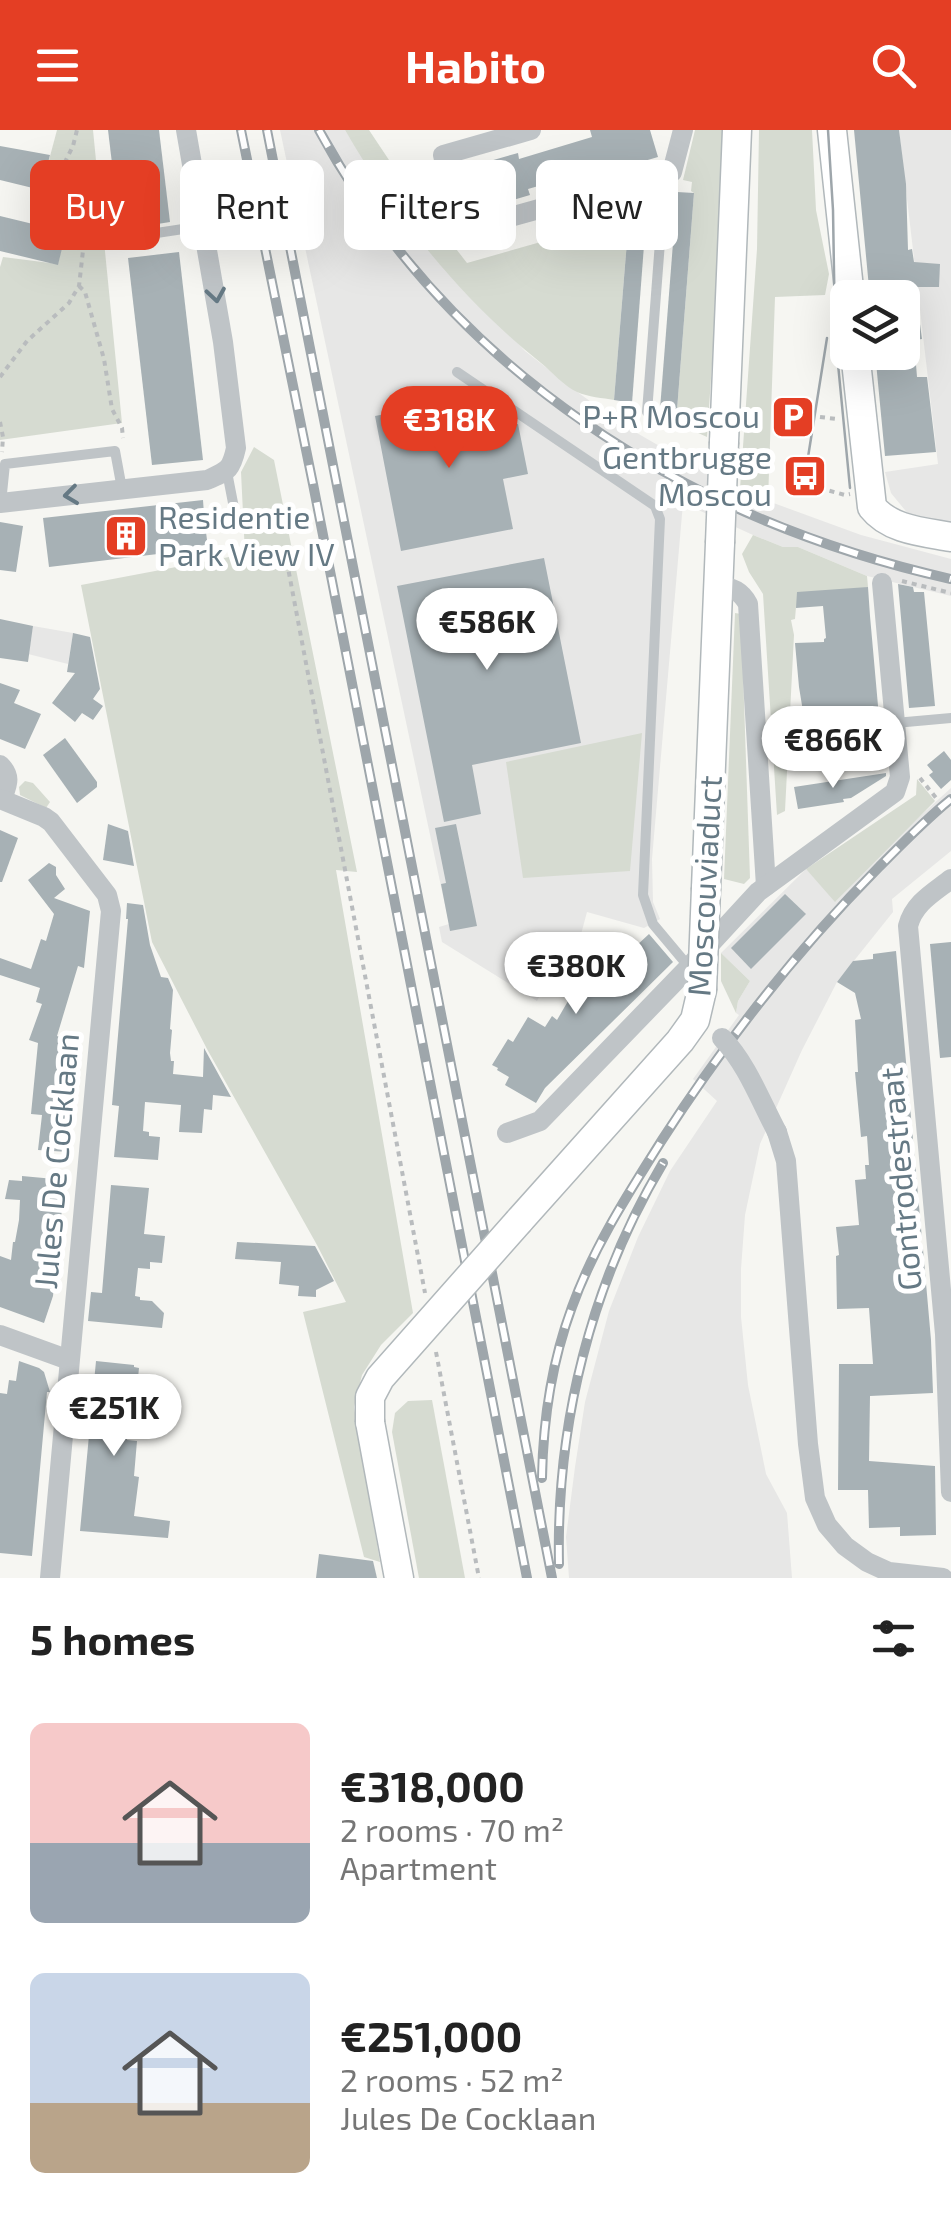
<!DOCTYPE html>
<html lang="en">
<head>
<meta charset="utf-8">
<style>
  body { margin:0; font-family:"Exo 2",sans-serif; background:#f6f6f6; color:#222; height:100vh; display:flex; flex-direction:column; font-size:38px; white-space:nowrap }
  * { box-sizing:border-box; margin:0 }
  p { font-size:32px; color:#767676 }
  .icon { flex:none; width:55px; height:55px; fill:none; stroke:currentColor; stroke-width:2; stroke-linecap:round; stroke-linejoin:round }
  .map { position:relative; height:1448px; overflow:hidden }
  .drawer { display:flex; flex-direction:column; background:#fff; flex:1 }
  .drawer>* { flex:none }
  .banner { position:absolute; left:30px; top:30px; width:892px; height:90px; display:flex; gap:20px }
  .buttons { position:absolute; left:830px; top:150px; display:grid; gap:20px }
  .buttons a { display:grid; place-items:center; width:90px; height:90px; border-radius:15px; background:#fff; box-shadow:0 10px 40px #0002; font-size:50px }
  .price { position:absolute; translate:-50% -85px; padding:0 22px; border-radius:35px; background:#fff; color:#222; font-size:32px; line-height:65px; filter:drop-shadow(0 2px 5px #0008) }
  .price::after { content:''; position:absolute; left:50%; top:60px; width:30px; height:22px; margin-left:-15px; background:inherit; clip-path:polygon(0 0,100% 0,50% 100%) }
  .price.current { background:#e43e24; color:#fff }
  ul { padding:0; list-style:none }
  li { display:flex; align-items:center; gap:30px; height:250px; padding:0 30px }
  li span { display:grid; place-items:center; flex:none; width:280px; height:200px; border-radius:15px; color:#555 }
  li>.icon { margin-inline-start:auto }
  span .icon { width:120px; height:120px; fill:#fffc; stroke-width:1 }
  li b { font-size:42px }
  h2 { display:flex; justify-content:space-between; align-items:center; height:120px; padding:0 30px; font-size:42px }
  .tag { padding:0 35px; border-radius:15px; background:#fff; box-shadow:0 10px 40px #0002; font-size:35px; line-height:90px }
  .tag.current { background:#e43e24; color:#fff }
  header { display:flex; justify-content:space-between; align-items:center; height:130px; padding:0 30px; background:#e43e24; color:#fff; font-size:45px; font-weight:700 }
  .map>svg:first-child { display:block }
  .built { fill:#e7e7e6 }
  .green { fill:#d6dbd1 }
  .building { fill:#a7b1b5 }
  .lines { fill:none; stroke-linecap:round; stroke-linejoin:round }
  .secondary-casing { stroke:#b1b8bb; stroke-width:31 }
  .path { stroke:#b9bcbe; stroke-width:4; stroke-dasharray:5 5; stroke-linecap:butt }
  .lane { stroke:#bfc4c7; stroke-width:10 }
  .street { stroke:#bfc4c7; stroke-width:20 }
  .secondary { stroke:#fff; stroke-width:28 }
  .tram { stroke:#9ea6ab; stroke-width:2.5 }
  .rail-casing { stroke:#9ea6ab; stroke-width:10 }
  .rail { stroke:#fff; stroke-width:6; stroke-dasharray:19; stroke-linecap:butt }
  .secondary-bridge-casing { stroke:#b1b8bb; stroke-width:31; stroke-linecap:butt }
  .street-bridge { stroke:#bfc4c7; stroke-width:20 }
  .secondary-bridge { stroke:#fff; stroke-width:28 }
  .oneway { stroke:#657984 }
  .labels { text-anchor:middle; stroke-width:10; stroke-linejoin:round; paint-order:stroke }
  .poi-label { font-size:32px; fill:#657984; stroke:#fff; text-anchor:end }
  .street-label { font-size:32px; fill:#657984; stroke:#fff }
</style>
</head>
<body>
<header><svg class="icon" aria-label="menu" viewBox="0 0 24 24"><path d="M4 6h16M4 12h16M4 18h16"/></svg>Habito<svg class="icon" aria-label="search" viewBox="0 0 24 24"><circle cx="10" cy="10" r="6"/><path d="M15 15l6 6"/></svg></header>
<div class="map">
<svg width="951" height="1448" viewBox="0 0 951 1448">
  <rect width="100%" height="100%" fill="#f6f6f2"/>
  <g class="built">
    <path d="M280 0H345L395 78 525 221 576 261 623 295 708 344 768 371 861 405 951 429V466L867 446 798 417H783L753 405 683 373 652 729 653 772 660 789 644 798 587 782 580 808 559 830 537 871 442 812 439 797 449 794Z"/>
    <path d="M899 0H951V406L923 402 891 363 885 342 938 334Z"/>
    <path d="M33 496 73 503 68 534 0 517 31 510Z"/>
    <path d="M951 658V721L892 769 893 782 837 852 802 920 760 1014 745 1085 741 1139V1187L748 1255 766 1344 787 1383 792 1448H569L566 1407 575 1337 585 1272 609 1181 638 1107 670 1041 717 971 693 949 739 885 736 883 738 871 750 851 721 823 806 739 836 771 898 706Z"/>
  </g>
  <g class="green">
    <path d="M57 0H93L122 293 0 310V137L3 127 58 134 65 102 32 94Z"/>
    <path d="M345 0H369L401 48 467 133 629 87 614 270C603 268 588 267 577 262 564 256 552 242 541 233 462 170 396 88 345 0Z"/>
    <path d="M695 0H728L707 307 676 293 694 63 691 61 692 52 683 50Z"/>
    <path d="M759 0H812L816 80 829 144 825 165 775 167 768 371 740 359 757 119Z"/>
    <path d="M254 317 274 330 357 742 336 740 413 1183 381 1215 362 1245 354 1277 380 1432 364 1427 303 1182 346 1172 317 1115 207 919 152 812 81 455 245 424 241 342Z"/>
    <path d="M753 405 783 417H798L867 446 868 457 796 477 795 489 791 490 794 505 785 681 777 685 763 464 749 442 742 424Z"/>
    <path d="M735 483 741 484 750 748 744 754 724 749Z"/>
    <path d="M642 603 630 741 523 748 506 632Z"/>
    <path d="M917 649 935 671 835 772 806 739 916 665Z"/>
    <path d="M25 651 33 653 50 672 46 678 20 665 19 657Z"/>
    <path d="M721 823 750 851 738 871 736 883 721 851Z"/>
    <path d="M432 1270 465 1448H419L392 1302 395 1283 408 1271Z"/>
  </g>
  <g class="building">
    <path d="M108 0H159L170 92 120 100Z"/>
    <path d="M590 0H650L658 27 603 43 601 38 528 59 530 65 475 81 462 39 518 23 519 29 592 7Z"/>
    <path d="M854 0H899L906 54 908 120 912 119 914 132 940 134 939 157H915L922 209 902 212V168H870Z"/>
    <path d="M0 16 50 25 41 60 0 50Z"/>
    <path d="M677 62 694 63 676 293 659 292Z"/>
    <path d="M630 75 647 76 632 273 614 270Z"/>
    <path d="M0 86 66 102 58 135 0 121Z"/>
    <path d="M179 122 203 330 152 335 128 128Z"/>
    <path d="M875 222H915L917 247H927L936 322 885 326Z"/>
    <path d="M477 266 488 274 493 298 518 294 528 344 503 349 513 399 401 421 375 286Z"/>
    <path d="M203 370 204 384 199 387 196 393 199 399 206 402 208 418 49 437 43 388Z"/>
    <path d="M0 392 23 396 16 442 0 440Z"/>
    <path d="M544 428 581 613 472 635 481 684 444 692 397 456Z"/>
    <path d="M898 454 913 457 914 462H924L935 576 909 578Z"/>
    <path d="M868 457 870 486 883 632 839 630 840 621 833 622V616L809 618 799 557 795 513 824 512V509L826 508 823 476 796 478 797 462Z"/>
    <path d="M0 489 33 496 28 532 0 528Z"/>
    <path d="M73 503 90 507 100 559 93 569 103 576 93 590 82 583 75 592 52 573 75 543 67 542Z"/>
    <path d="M0 553 20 560 14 573 41 584 25 619 0 609Z"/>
    <path d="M65 608 97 652V657L77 673 43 625Z"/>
    <path d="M944 621 951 630V650L941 659 929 645 933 642 927 635Z"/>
    <path d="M886 643V646L851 668 843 669 844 672 798 679 794 657Z"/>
    <path d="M108 694 128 701 134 736 103 730Z"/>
    <path d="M456 694 477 796 450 801 441 754 446 753 435 698Z"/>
    <path d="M0 700 18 708 2 752H0Z"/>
    <path d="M49 733 56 737V745L65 759 54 768 90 781 84 838 78 836 57 906 79 914 68 1022 38 1020 42 985 31 984 38 913 29 910 42 874 36 872 40 858 0 845V828L31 839 41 809 46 811 54 784 28 750Z"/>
    <path d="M785 764 806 784 751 839 731 818Z"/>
    <path d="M127 773 143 775 150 815 161 847 168 848 173 860 170 899 172 900 170 923 171 931H174L173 944 203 947 204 918 231 967 213 965 212 980 204 979 202 1003 179 1002 181 975 145 972 143 1001 149 1002V1006L160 1007 158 1030 114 1027 119 976 112 975 128 789H126Z"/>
    <path d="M649 804 673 832 545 958 536 973 505 955 509 947 497 940 498 938 492 935 508 909 513 912 528 887 545 897 552 886 557 890 575 859 568 852 574 846 559 830 580 808 619 851 645 827 635 817Z"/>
    <path d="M951 812V927L940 928 930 814Z"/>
    <path d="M896 821 922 1109H912L923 1119 931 1210 933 1263 870 1266 869 1331 935 1336 936 1405 900 1406V1397L869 1398 868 1360H838L839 1234H873L869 1178 837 1179 836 1126 839 1125 836 1097 859 1095 855 1050 866 1049 865 1035H869L867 1006 861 1007 855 942H858L855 890 861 889 855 863 837 852 853 831 873 829V824Z"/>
    <path d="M22 1046 65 1050 53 1166 44 1193 0 1177V1126L11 1130 13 1112H15L19 1090 20 1070 5 1069 9 1050 22 1051Z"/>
    <path d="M111 1055 149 1058 144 1104 165 1106 162 1133 150 1132V1139L138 1138 135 1166 140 1167V1170L152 1171 164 1183 162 1198 88 1191 91 1162 102 1163Z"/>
    <path d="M237 1112 315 1116 334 1151 316 1160V1167L298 1166 299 1156 279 1154 281 1132 235 1129Z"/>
    <path d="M19 1231 39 1238 44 1242 50 1262H47L32 1426 0 1423V1263L7 1264 9 1250 16 1251Z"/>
    <path d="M96 1231 134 1235V1237L139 1238 135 1277H130L127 1310 137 1311 134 1346 139 1347 134 1386 170 1391 168 1408 80 1401Z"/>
    <path d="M319 1424 373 1431 377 1448H316Z"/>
  </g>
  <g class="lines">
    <g class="secondary-casing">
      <g id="secondary">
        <path d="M832 0 850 168"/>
        <path d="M855 222 872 377C890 400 924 402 951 407"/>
        <path d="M724 312 737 0"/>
        <path d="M706 758 720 413"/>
        <path d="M519 1091 680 911 695 890 702 860"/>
        <path d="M370 1292 399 1448"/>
      </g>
    </g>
    <g class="path">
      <path d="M79 156 85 162 104 229 112 279 122 298 123 308"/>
      <path d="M0 247 27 211 69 173 79 156 85 103 80 87 62 50 64 34 73 16 77 0"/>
      <path d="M820 287 837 289"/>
      <path d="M0 292 3 307 2 322"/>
      <path d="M799 346 797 352 845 365 850 364"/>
      <path d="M809 353 811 338"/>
      <path d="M285 422 425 1163"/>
      <path d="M902 451 951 463"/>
      <path d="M920 648 937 669"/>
      <path d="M436 1222 479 1448"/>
    </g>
    <g class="lane">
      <path d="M150 104 203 96"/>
      <path d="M457 242 655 376 660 389 643 765 653 794 689 837"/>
      <path d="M647 282 662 86 672 43"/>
      <path d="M1 373 5 334 115 321 122 359"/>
      <path d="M205 393 226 390 234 378 227 342"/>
      <path d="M895 593 951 588"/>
    </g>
    <g class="street">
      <path d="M531 0 443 25 458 95 471 98 672 42 683 0"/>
      <path d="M0 373 207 350C227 341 231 341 236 318L223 212 186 0"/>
      <path d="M718 455C733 458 741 461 748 474L766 756"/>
      <path d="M0 635C12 647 7 655 2 669"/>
      <path d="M0 669 44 687 51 692 107 765 111 781 50 1448"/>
      <path d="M951 749C933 763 914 773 908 796L945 1204 951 1362"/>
      <path d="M777 1002 786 1031 808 1314 815 1368 827 1395 845 1416 867 1432 889 1442 943 1448"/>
      <path d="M507 1003 540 991 689 837 758 762 895 662 900 647 882 453"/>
      <path d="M0 1205 69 1230"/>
    </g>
    <use href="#secondary" class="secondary"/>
    <g class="tram">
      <path d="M828 0 833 80 835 203 850 358"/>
      <path d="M805 346 827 208"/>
    </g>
    <g class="rail-casing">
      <g id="rail">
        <path d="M241 0 313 354 527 1448"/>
        <path d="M267 0 552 1448"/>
        <path d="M319 0C451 242 687 390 951 449"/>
        <path d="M542 1348C543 1290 552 1231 572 1177 594 1116 628 1064 662 1010 725 912 797 820 879 737 902 714 925 690 951 669"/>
        <path d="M559 1434C556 1293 591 1154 663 1033"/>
      </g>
    </g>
    <use href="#rail" class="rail"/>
    <g class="secondary-bridge-casing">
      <g id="secondary-bridge">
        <path d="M720 413 724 312"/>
        <path d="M702 860 706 758"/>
        <path d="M370 1292V1267L380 1248 519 1091"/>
      </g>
    </g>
    <path class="street-bridge" d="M722 908C747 934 760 970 777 1002"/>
    <use href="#secondary-bridge" class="secondary-bridge"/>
  </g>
  <defs><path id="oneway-chevron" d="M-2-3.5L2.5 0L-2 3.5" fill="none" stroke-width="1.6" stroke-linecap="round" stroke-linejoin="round" transform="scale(2.5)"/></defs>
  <g class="oneway">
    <use href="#oneway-chevron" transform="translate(216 165) rotate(81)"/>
    <use href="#oneway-chevron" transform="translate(71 365) rotate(173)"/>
  </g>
  <defs>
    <g id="parking-square" transform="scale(2.25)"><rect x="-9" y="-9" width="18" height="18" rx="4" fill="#e43e24" stroke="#fff"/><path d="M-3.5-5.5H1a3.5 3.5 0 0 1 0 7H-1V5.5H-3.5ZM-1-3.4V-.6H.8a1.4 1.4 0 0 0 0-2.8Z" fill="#fff"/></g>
    <g id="bus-square" transform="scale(2.25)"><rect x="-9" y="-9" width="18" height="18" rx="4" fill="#e43e24" stroke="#fff"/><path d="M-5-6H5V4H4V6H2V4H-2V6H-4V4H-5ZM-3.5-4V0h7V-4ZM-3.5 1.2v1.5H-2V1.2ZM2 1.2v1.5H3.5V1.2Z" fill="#fff"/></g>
    <g id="building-square" transform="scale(2.25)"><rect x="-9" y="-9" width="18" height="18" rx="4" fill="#e43e24" stroke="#fff"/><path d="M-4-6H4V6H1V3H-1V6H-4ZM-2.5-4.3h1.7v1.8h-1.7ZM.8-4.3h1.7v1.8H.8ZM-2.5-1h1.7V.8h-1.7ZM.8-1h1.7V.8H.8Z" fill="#fff"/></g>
  </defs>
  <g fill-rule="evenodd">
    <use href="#parking-square" x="793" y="287"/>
    <use href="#bus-square" x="805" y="346"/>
    <use href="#building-square" x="126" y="406"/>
  </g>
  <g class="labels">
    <g class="poi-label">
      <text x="760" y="298">P+R Moscou</text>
      <text x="772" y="339">Gentbrugge<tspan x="772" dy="37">Moscou</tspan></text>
      <text x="158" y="399" text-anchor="start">Residentie<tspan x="158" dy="37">Park View IV</tspan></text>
    </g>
    <g class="street-label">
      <text transform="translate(705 756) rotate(-87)" y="11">Moscouviaduct</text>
      <text transform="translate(57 1031) rotate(-85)" y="11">Jules De Cocklaan</text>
      <text transform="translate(901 1049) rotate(-95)" y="11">Gontrodestraat</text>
    </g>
  </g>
</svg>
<div class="buttons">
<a><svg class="icon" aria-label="layers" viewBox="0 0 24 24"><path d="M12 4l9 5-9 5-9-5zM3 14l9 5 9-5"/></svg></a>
</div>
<b class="price current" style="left:449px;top:341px">€318K</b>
<b class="price" style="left:487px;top:543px">€586K</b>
<b class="price" style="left:833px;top:661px">€866K</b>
<b class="price" style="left:576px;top:887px">€380K</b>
<b class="price" style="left:114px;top:1329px">€251K</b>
<div class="banner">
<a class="tag current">Buy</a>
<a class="tag">Rent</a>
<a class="tag">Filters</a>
<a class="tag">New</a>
</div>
</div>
<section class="drawer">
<h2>5 homes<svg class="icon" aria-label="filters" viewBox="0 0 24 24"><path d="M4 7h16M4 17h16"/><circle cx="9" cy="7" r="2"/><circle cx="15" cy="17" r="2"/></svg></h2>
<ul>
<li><span style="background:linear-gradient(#f6c9c9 60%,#9aa5b1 0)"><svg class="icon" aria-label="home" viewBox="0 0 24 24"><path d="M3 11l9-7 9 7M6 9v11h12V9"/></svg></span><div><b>€318,000</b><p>2 rooms · 70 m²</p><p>Apartment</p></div></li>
<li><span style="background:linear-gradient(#c9d6e8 65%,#b9a48a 0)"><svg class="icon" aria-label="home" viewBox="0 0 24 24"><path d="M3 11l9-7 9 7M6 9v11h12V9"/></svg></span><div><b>€251,000</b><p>2 rooms · 52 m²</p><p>Jules De Cocklaan</p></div></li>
</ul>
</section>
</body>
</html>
